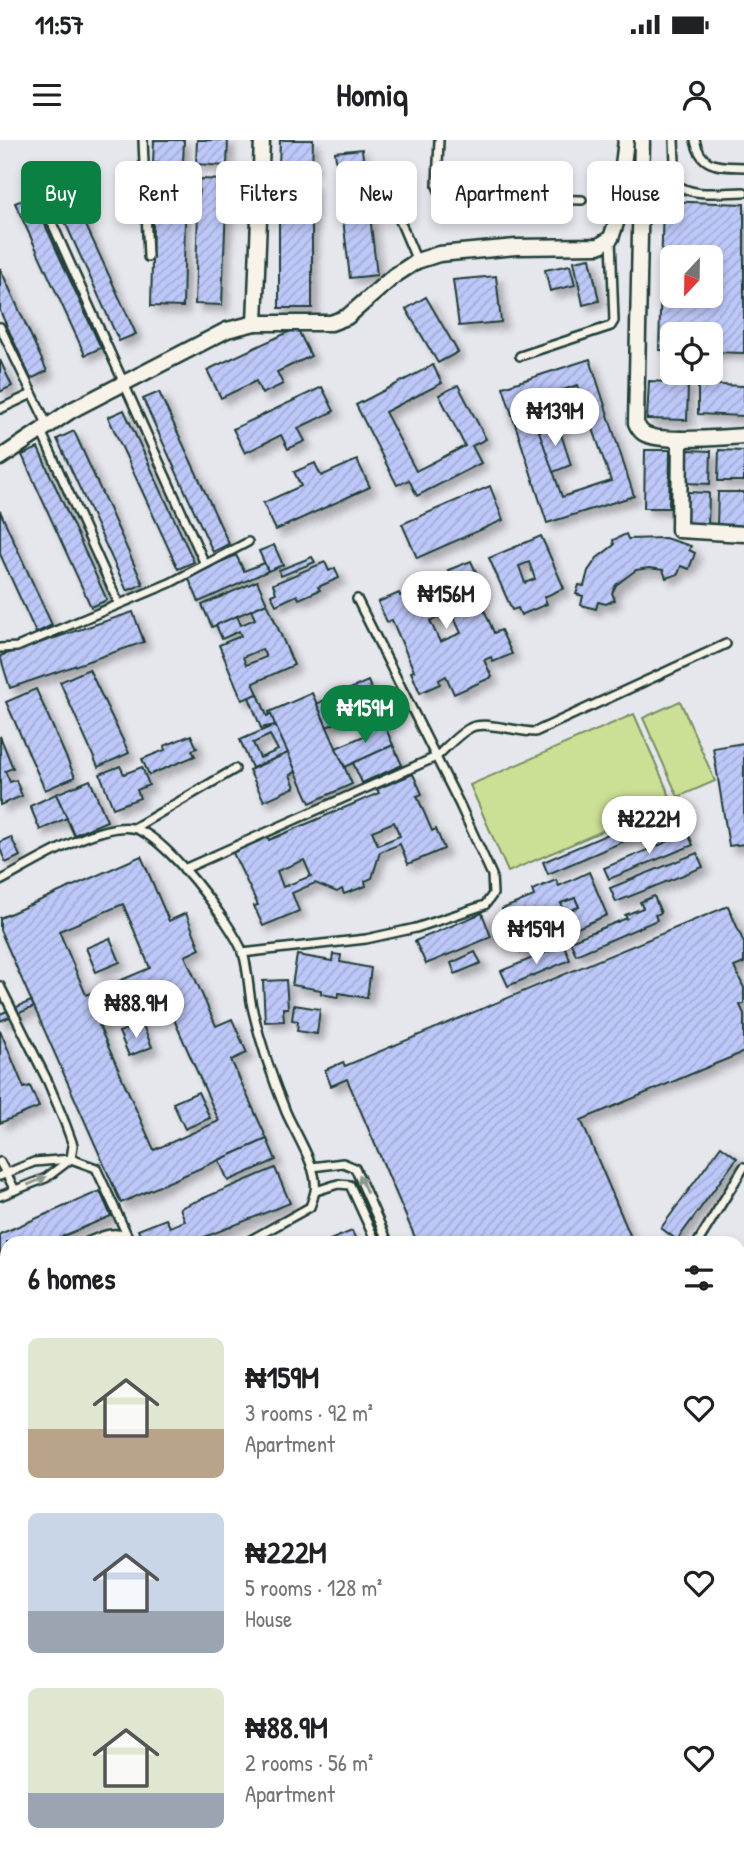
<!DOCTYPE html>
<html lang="en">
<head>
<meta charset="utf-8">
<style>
  body { margin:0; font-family:"Patrick Hand",sans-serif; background:#f6f6f6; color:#202124; height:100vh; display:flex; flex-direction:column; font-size:26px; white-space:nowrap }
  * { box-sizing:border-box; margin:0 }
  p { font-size:23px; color:#757577 }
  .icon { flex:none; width:38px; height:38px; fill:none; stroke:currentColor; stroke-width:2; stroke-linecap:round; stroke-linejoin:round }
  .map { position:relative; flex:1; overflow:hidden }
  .sheet { position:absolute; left:0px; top:1096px; width:746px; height:625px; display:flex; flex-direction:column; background:#fff; border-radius:21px 21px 0 0; box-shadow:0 4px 10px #0003 }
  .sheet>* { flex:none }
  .hud { position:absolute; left:21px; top:21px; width:704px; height:63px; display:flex; gap:14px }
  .needle { width:46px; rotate:202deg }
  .buttons { position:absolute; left:660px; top:105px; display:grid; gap:14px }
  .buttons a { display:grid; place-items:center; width:63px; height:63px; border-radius:10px; background:#fff; box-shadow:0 4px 10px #0003; font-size:35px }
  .price { position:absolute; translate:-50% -60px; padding:0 16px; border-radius:24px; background:#fff; color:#222; font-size:23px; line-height:46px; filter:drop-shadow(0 2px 4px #0008) }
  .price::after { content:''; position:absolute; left:50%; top:42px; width:21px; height:16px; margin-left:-10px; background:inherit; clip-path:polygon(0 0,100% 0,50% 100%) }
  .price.current { background:#0b8043; color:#fff }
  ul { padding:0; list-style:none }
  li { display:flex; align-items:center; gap:21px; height:175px; padding:0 28px }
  li span { display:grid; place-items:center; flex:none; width:196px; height:140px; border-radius:10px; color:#555 }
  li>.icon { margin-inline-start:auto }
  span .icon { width:84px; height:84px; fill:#fffc; stroke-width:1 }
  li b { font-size:30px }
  h2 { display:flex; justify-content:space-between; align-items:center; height:84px; padding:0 28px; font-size:30px }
  .chip { padding:0 24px; border-radius:10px; background:#fff; box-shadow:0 4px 10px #0003; font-size:24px; line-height:63px }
  .chip.current { background:#0b8043; color:#fff }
  .status { display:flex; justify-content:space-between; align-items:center; height:49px; padding:0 35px; background:#fff; direction:ltr }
  .status svg { height:19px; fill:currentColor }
  header { display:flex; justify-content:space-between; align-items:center; height:91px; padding:0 28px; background:#fff; font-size:32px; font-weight:800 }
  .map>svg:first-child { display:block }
  .pitch { fill:#cce095; stroke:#768e64; stroke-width:2 }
  .building { fill:url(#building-hatch); stroke:#1f3d34; stroke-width:2; fill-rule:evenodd; filter:url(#shadow) }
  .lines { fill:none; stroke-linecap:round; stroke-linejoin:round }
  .lane-casing { stroke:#1f3d34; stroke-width:12 }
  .street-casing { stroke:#1f3d34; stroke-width:19 }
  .secondary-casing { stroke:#1f3d34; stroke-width:24 }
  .primary-casing { stroke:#1f3d34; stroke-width:28 }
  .lane { stroke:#f7f3e8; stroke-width:7 }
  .street { stroke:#f7f3e8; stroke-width:14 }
  .secondary { stroke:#f7f3e8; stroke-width:19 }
  .primary { stroke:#f6e381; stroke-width:23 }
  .oneway { fill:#8b988e }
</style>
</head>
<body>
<div class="status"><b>11:57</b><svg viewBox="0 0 49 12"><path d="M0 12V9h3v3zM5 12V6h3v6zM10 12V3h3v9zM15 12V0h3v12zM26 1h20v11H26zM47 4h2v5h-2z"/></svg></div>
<header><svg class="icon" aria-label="menu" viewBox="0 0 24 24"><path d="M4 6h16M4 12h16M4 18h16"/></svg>Homiq<svg class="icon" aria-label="person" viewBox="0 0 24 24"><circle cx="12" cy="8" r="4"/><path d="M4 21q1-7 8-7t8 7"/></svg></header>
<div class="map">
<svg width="744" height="1720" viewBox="0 0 744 1720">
  <defs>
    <pattern id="building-hatch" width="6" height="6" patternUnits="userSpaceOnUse" patternTransform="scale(1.75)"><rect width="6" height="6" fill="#bdc7f8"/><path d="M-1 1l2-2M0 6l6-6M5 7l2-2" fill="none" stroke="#a2acd5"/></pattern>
    <filter id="shadow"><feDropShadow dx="6" dy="6" stdDeviation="3.5" flood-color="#0004"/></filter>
  </defs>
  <rect width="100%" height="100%" fill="#e6e6ed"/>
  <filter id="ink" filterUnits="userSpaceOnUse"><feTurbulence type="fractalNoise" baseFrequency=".0143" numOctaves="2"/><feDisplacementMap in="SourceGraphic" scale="14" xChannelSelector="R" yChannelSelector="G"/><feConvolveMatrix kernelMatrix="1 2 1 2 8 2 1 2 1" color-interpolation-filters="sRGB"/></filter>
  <g filter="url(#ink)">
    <g class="pitch">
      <path d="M680 561 715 641 678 657 643 578Z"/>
      <path d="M634 574 672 661 508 732 470 645Z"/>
    </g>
    <g class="building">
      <path d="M154 0H184L183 24 153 23Z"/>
      <path d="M197 0H228L227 26 196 24Z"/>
      <path d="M280 0H313L312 28 279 26Z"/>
      <path d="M362 9 377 135 350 138 335 12Z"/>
      <path d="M154 37 186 38 183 167 151 166Z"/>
      <path d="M199 39 227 40 222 165 195 164Z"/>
      <path d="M66 42 136 194 119 201 50 49Z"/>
      <rect x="279" y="43" width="33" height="125"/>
      <path d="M32 56 101 208 85 215 15 63Z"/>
      <path d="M663 61 744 64V213L710 212V194H672V210H659ZM672 117H710V156H672Z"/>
      <path d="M590 118 599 161 583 165 574 121Z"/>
      <path d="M570 125 575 145 550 151 545 130Z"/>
      <path d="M0 128 47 231 31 239 0 171Z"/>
      <path d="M496 136 501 182 459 186 453 140Z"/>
      <path d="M426 157 458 212 438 223 406 169Z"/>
      <path d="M297 188 311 216 277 232 283 244 262 254 256 241 221 258 207 230Z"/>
      <path d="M590 219 634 356 547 383 503 247ZM578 245 611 341 562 357 529 261Z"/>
      <path d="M0 220 12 246 0 252Z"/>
      <path d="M433 225 442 243 385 272 416 331 465 306 439 255 458 245 486 299 472 306 481 323 417 356 409 340 397 345 356 265Z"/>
      <path d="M649 241 688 243 687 280 647 279Z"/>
      <path d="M698 244 744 246V276L698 274Z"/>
      <path d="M322 247 334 271 298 288 305 301 288 309 281 295 245 313 233 289Z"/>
      <path d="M159 252 229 404 213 412 143 259Z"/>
      <path d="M124 270 194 422 178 429 108 277Z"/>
      <path d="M558 285 571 325 553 332 539 291Z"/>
      <path d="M74 291 143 444 127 451 57 299Z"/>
      <path d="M38 308 107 460 91 467 22 315Z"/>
      <path d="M645 310H670L669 368H644Z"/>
      <path d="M687 310 711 311 710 344 686 343Z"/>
      <path d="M719 310 744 311V341H718Z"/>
      <path d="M357 320 370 347 276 390 263 363 301 346 294 332 315 323 321 336Z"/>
      <path d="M490 346 503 380 417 418 402 384Z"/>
      <path d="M688 352 709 353 708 386 686 385Z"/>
      <path d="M718 352H744V387L717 386Z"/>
      <path d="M0 371 52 485 36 493 0 414Z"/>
      <path d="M626 394 628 399 665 398 691 406 689 410 695 413 689 429 681 426 678 434 666 438 663 430 649 428 636 430 616 445 612 453 615 460 606 464 598 462 596 469 581 465 583 456 576 454 579 445 584 446 588 431 597 418 614 405 613 400Z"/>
      <path d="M541 396 564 448 544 457 547 464 521 475 518 468 512 470 489 418ZM529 422 535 439 525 443 519 426Z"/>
      <path d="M274 405 283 425 268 431 259 411Z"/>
      <path d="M236 415 244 431 264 423 268 431 199 462 188 437Z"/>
      <path d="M312 417 315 422 281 436 279 430Z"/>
      <path d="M471 421 480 441 473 444 494 493 501 490 512 514 493 522 491 517 484 520 492 537 454 554 446 536 439 540 440 544 420 553 411 532 414 531 392 480 387 482 378 462 399 453 400 456 450 434 448 430ZM451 471 461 493 440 502 430 481Z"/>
      <path d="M325 422 329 431 335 428 339 438 318 447 320 450 299 459 297 455 276 465 271 455 276 453 273 444Z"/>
      <path d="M257 441 267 463 212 487 202 465Z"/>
      <path d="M267 463 294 525 253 543 258 554 242 560 219 505 241 496 239 491 222 499 216 485 237 476 241 485 255 479 251 470ZM262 509 266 517 246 525 243 517Z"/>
      <path d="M133 472 144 502 10 548 0 516Z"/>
      <path d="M89 529 129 613 98 627 60 542Z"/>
      <path d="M368 541 378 564 327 587 316 564Z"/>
      <path d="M36 549 75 637 45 650 6 562Z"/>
      <path d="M312 553 352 644 310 663 269 572Z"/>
      <path d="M258 554 267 576 271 574 275 585 261 588 249 557Z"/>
      <path d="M383 582 393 605 345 627 336 608 366 595 363 590Z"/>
      <path d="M275 585 288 613 252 628 240 600ZM270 595 278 610 260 618 253 603Z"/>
      <path d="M191 595 197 608 192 610 195 616 149 635 142 619 165 610 164 606Z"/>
      <path d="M0 596 13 628 5 631 10 642 16 640 22 656 0 665Z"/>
      <path d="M744 603V704L729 706 713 608Z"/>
      <path d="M393 605 402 625 362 643 353 623Z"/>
      <path d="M288 613 296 632 290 635 295 647 264 661 249 630Z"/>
      <path d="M120 626 124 634 142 627 149 645 137 650 140 658 113 668 100 634Z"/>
      <path d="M413 634 422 654 417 656 432 691 436 689 444 709 408 724 400 704 380 712 372 738 365 741 366 746 344 754 342 749 337 752 315 743 292 753 299 771 263 786 254 766 258 765 232 711 268 696 269 700 379 653 377 649ZM394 682 400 696 378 705 372 691ZM304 720 311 736 283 747 277 731Z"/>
      <path d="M90 640 107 681 74 695 56 654Z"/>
      <path d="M56 654 67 678 40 690 30 666Z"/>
      <path d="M650 676 655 688 548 734 543 722Z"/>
      <path d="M688 693 693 705 609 739 604 728Z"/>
      <path d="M11 697 20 716 6 723 0 709V702Z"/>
      <path d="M697 713 703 727 616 762 610 748Z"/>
      <path d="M141 716 169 781 186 773 200 809 185 816 216 886 232 879 247 913 231 920 267 999 121 1063 0 790V778ZM123 764 150 828 86 855 59 791ZM164 857 219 981 154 1010 99 886Z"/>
      <path d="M589 732 607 775 521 813 502 769 534 756 532 750 556 740 559 746ZM575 758 579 767 565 772 561 763ZM540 774 544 783 531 788 527 779Z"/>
      <path d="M654 756 661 773 655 775 657 780 576 815 570 801 627 778 625 775 643 768 640 762Z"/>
      <path d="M575 758 579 767 565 772 561 763Z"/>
      <path d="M728 766 744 803V823L734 827 744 848V864L740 865 744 874V912L581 980 633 1102H417L347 939 331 946 325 930 343 922 345 926Z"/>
      <path d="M482 773 491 797 426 824 415 801Z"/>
      <path d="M540 774 544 783 531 788 527 779Z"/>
      <path d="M110 798 120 822 96 832 86 808Z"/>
      <path d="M564 805 570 820 508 846 501 831Z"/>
      <path d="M475 812 481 823 455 834 451 823Z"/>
      <path d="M333 814 341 815 340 822 371 828 367 858 339 853 338 857 321 854V850L292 845 297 815 332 821Z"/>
      <path d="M286 840 288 868H283L284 881 265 882 263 841Z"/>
      <path d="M31 861 34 867 0 881V874Z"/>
      <path d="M294 865 320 869 317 894 297 891 298 881 292 880Z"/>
      <path d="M142 883 152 907 129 916 119 892Z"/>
      <path d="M0 890 24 948 30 946 39 967 0 983Z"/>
      <path d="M198 952 210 978 185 989 173 963Z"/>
      <path d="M267 999 276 1020 228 1041 219 1020Z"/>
      <path d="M721 1006 737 1018 677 1100 661 1088Z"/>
      <path d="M275 1028 290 1063 192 1102H143L138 1090 166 1079 170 1087 185 1081 180 1068Z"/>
      <path d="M100 1051 111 1076 49 1102H7V1121L0 1124V1094Z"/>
      <path d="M352 1091 357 1102H325Z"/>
      <rect x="738" y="1159" width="6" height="88"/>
      <rect x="0" y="1231" width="7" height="37"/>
      <rect x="0" y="1357" width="7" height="12"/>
      <path d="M7 1375V1387H0V1376Z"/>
      <path d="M0 1619 7 1622V1633L0 1646Z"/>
      <path d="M738 1655H744V1720H558V1713H738Z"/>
      <rect x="205" y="1713" width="29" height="7"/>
      <rect x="306" y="1713" width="100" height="7"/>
      <path d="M425 1713H447L448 1720H425Z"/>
      <rect x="458" y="1713" width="17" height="7"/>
    </g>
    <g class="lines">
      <g class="lane-casing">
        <g id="lane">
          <path d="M143 0 148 117"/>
          <path d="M439 0 437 46 440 53 448 57 582 60"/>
          <path d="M674 0 676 43C689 58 725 52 744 52"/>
          <path d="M695 0C701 29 720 26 744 27"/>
          <path d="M392 62 417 121"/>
          <path d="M43 63 205 424"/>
          <path d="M0 187 48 286"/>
          <path d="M520 216 611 186 614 181 611 98"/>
          <path d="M0 269 32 254"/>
          <path d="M41 291 119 464"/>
          <path d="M0 508 17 507 170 443 248 402"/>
          <path d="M134 688 235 629"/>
          <path d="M184 729 436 617C446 608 458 594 470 588 484 580 517 592 535 592L726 504"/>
          <path d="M0 741C32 724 96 683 132 688 163 692 232 784 243 813 249 832 248 852 253 871 261 905 273 940 286 972 295 993 319 1029 315 1051 314 1056 312 1062 310 1067L247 1102"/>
          <path d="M242 813 366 799 416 788 485 765 493 754 492 735 460 665 357 459"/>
          <path d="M0 846 48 942 65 983 73 1005 71 1019 46 1038 0 1056"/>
          <path d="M0 1022 15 1050"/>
          <path d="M312 1027 343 1023 355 1028 388 1102"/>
          <path d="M0 1036 34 1022 71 1019 96 1028 128 1097"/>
          <path d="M316 1051 338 1044 350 1045 376 1102"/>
          <path d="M87 1102C102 1096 113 1090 128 1097L130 1102"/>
          <path d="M698 1102 744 1027"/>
          <path d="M0 1142 7 1140"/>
          <path d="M738 1387H744"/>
          <path d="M738 1439 741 1474 738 1480"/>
          <path d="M738 1555 744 1553"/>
          <path d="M0 1563 7 1568"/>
          <path d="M0 1671H7"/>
          <path d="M549 1713V1720"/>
        </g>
      </g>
      <g class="street-casing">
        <g id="street">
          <path d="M642 0 636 283C636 284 641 292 642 292 654 304 725 297 744 296"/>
          <path d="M255 183H331L347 177 394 136 417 121 439 114 516 107 599 106 611 98 616 83 626 0"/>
          <path d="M680 299 679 390 744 394"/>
          <path d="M0 318 72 270 227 190 255 183 262 0"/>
          <path d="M298 1713V1720"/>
          <path d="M416 1713 417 1720"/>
        </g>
      </g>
      <g class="secondary-casing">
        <g id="secondary">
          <path d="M512 1713V1720"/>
          <path d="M532 1713 533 1720"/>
        </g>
      </g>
      <g class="primary-casing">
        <g id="primary">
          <path d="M0 1301H7"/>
          <path d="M738 1305H744"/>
          <path d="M0 1330 7 1329"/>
          <path d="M738 1345H744"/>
        </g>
      </g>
      <use href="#lane" class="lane"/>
      <use href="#street" class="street"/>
      <use href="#secondary" class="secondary"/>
      <use href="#primary" class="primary"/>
    </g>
    <defs><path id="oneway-solid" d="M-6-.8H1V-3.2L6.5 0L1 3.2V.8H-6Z" transform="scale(1.75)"/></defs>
    <g class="oneway">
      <use href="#oneway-solid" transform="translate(37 1041) rotate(-23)"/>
      <use href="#oneway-solid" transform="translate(363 1044) rotate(-113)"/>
    </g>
  </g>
</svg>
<div class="buttons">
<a><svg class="needle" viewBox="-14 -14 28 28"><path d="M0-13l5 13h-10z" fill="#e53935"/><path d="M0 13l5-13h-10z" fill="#757577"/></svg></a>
<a><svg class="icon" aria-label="locate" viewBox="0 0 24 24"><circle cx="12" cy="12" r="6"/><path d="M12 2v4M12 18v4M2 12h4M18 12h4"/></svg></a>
</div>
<b class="price" style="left:555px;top:308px">₦139M</b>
<b class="price" style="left:446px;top:491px">₦156M</b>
<b class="price current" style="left:365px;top:605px">₦159M</b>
<b class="price" style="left:649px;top:716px">₦222M</b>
<b class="price" style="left:536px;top:826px">₦159M</b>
<b class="price" style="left:136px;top:900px">₦88.9M</b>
<div class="hud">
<a class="chip current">Buy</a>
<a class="chip">Rent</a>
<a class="chip">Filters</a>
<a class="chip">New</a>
<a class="chip">Apartment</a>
<a class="chip">House</a>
</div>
<section class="sheet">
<h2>6 homes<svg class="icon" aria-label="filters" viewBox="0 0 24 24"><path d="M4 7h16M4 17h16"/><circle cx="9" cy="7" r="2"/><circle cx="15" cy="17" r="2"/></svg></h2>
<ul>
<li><span style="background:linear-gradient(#dfe7d0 65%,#b9a48a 0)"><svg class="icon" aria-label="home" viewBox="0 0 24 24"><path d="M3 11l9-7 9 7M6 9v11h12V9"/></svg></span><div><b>₦159M</b><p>3 rooms · 92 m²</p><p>Apartment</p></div><svg class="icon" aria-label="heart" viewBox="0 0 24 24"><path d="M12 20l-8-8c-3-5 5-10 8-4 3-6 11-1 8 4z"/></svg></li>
<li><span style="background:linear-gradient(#c9d6e8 70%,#9aa5b1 0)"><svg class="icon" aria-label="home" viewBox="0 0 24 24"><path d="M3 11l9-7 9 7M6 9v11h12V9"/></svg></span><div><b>₦222M</b><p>5 rooms · 128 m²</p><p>House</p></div><svg class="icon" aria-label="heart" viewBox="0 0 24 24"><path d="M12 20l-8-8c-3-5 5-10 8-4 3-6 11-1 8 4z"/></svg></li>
<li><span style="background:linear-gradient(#dfe7d0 75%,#9aa5b1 0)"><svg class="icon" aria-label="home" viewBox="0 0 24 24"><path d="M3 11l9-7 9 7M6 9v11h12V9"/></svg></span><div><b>₦88.9M</b><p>2 rooms · 56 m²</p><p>Apartment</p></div><svg class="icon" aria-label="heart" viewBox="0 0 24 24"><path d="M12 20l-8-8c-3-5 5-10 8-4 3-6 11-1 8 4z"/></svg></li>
</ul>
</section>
</div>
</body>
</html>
